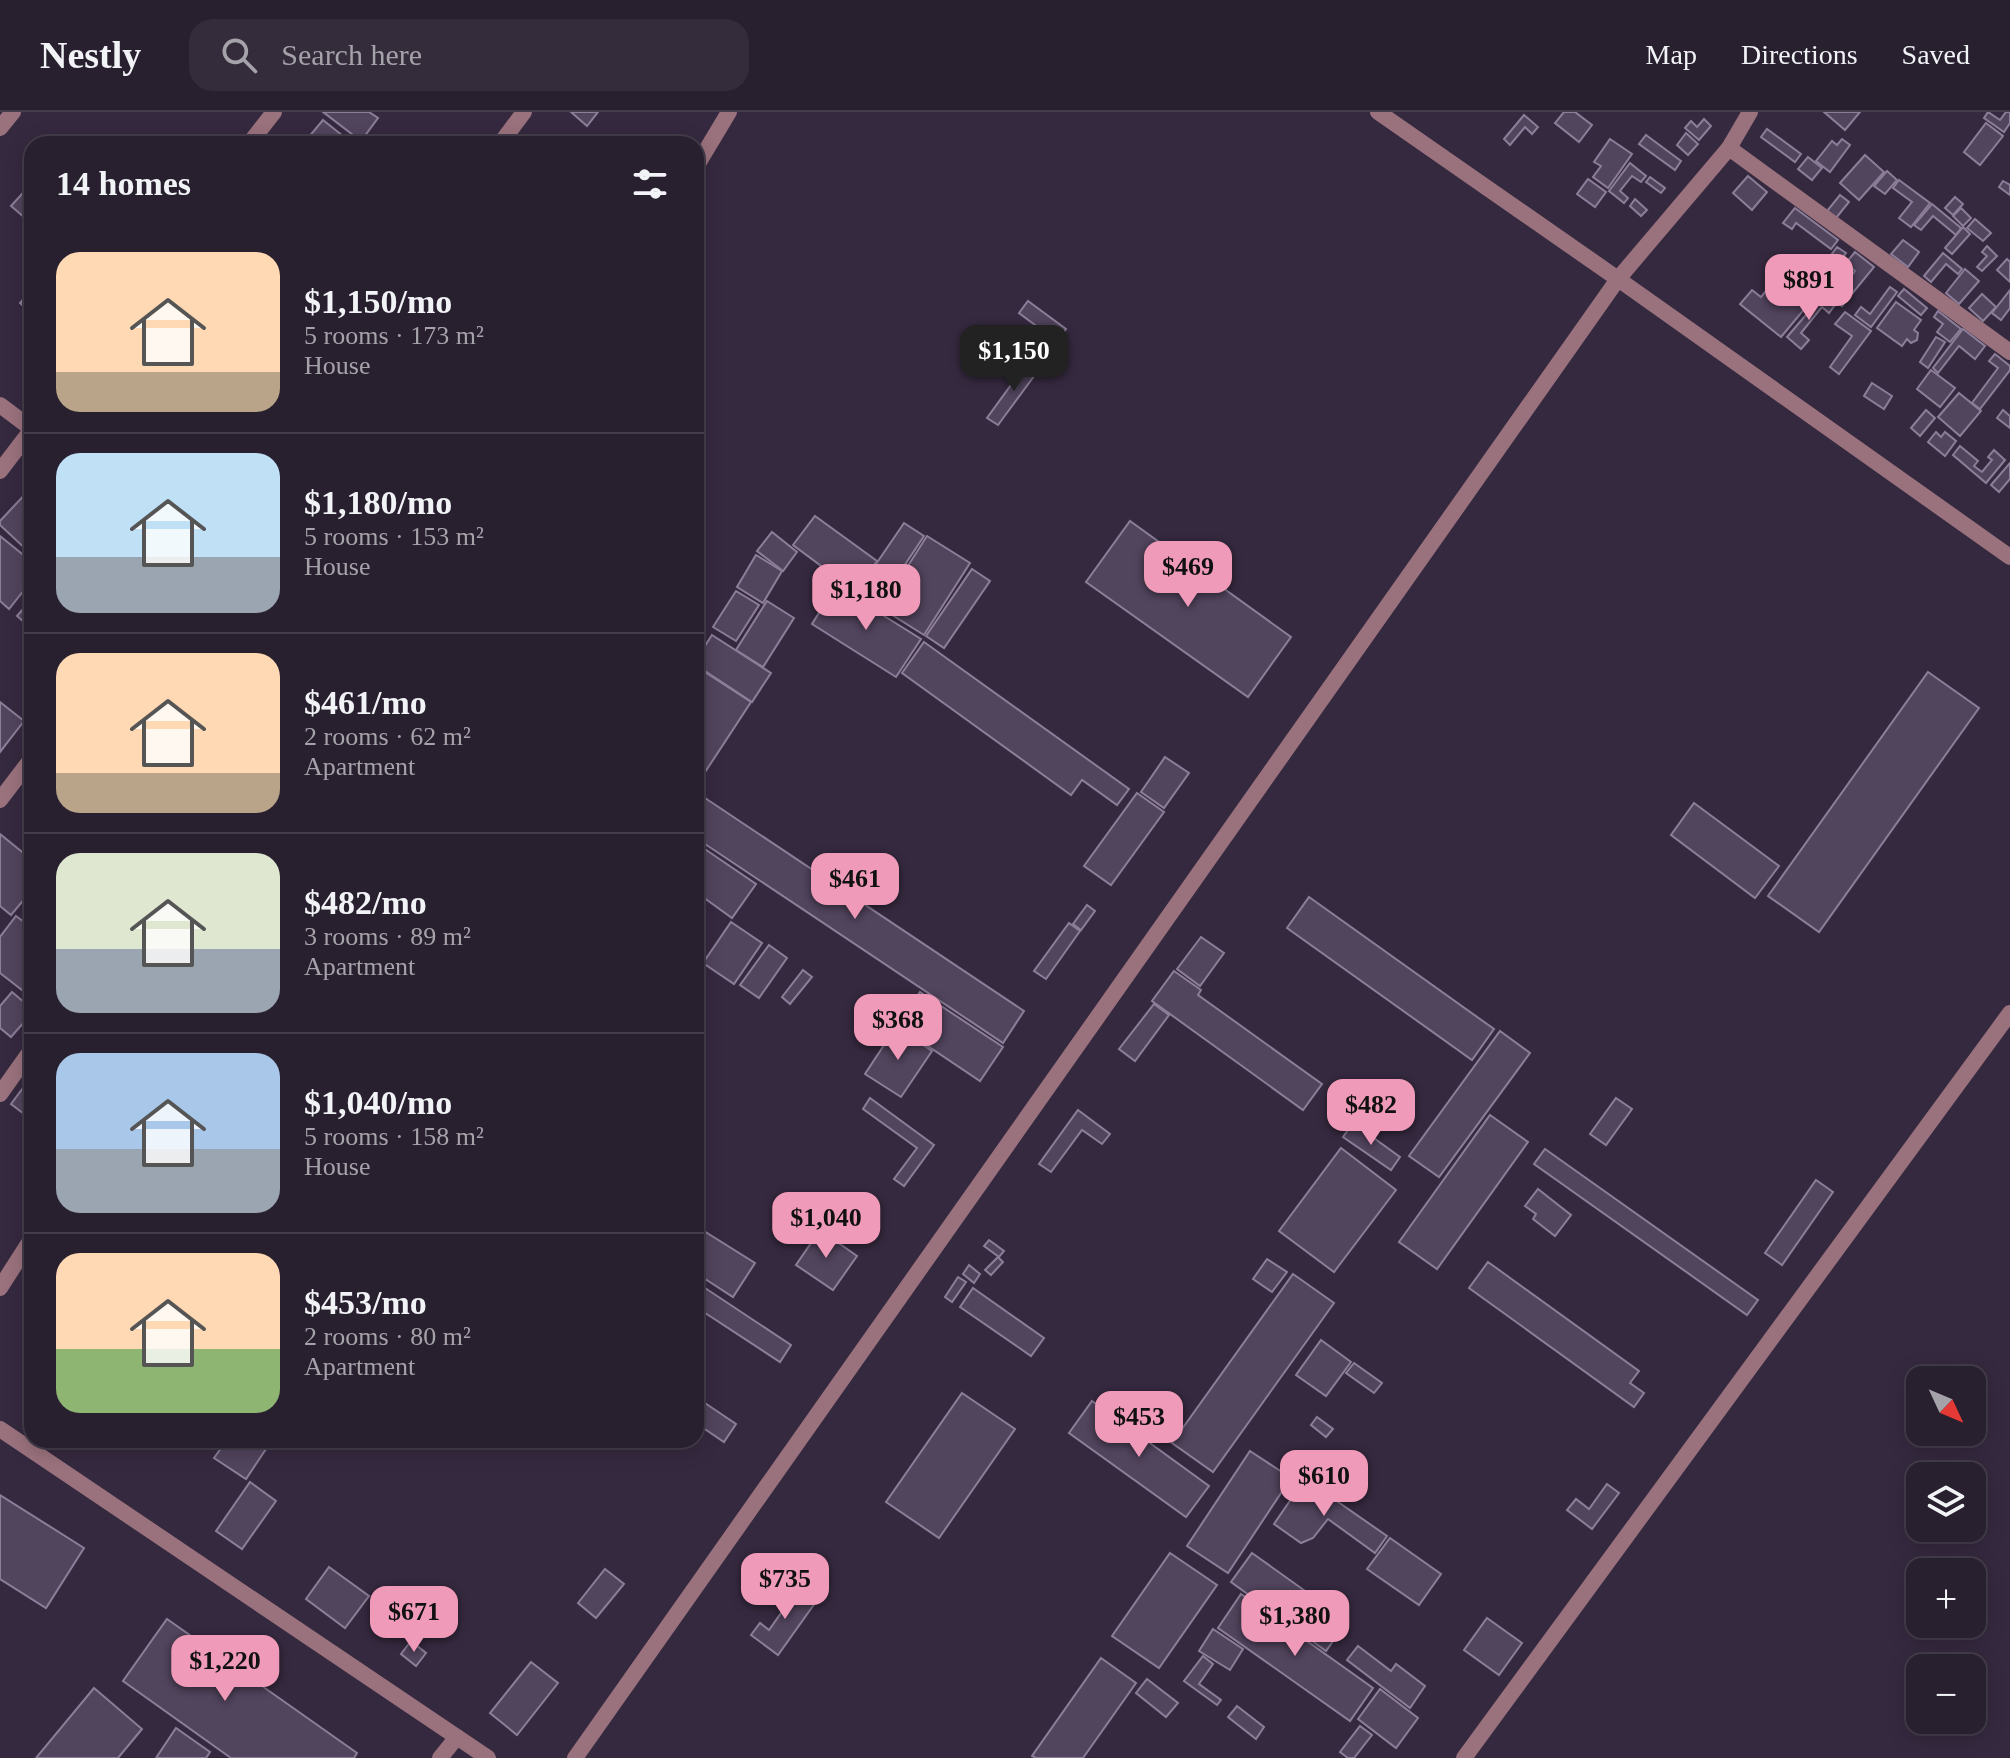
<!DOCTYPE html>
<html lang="en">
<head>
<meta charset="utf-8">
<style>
  body { margin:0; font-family:"Times New Roman",serif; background:#342c3b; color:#f1f3f6; height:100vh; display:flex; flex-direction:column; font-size:30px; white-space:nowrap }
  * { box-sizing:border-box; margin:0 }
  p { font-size:26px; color:#a5a2aa }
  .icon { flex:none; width:44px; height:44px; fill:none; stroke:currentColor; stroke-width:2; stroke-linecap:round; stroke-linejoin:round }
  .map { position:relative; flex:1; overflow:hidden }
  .sheet { position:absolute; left:24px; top:24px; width:680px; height:1312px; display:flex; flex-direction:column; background:#281f2f; border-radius:24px; box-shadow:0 4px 20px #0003,0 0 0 2px #443d4b }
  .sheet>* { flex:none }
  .needle { width:52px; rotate:134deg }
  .tools { position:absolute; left:1906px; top:1254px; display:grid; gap:16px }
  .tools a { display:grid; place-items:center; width:80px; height:80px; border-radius:16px; background:#281f2f; box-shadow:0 4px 20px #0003,0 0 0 2px #443d4b; font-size:40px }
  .price { position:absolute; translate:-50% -68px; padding:0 18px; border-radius:16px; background:#ef9ab8; color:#111; font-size:26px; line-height:52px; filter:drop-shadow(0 2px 4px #0008) }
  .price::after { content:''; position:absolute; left:50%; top:48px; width:24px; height:18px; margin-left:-12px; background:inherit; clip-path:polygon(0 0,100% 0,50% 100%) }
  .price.selected { background:#222; color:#fff }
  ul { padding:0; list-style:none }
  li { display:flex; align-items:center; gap:24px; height:200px; padding:0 32px }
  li+li { border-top:2px solid #443d4b }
  li span { display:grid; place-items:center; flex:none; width:224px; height:160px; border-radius:24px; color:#555 }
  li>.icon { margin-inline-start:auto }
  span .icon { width:96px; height:96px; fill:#fffc; stroke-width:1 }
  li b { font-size:34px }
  h2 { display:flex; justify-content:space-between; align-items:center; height:96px; padding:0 32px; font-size:34px }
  header { display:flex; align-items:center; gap:48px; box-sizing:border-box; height:112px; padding:0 40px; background:#281f2f; border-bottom:2px solid #443d4b }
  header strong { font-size:38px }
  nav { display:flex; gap:44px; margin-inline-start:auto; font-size:28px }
  .search { width:560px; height:72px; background:#342c3b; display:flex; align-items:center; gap:20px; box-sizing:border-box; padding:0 28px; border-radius:24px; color:#a5a2aa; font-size:30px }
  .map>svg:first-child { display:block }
  .building { fill:#51445d; stroke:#8c7e99; stroke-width:2 }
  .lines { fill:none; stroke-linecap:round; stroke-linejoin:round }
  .minor { stroke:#9a727d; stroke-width:16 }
  .tertiary { stroke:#9a727d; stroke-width:16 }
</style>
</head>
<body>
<header>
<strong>Nestly</strong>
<div class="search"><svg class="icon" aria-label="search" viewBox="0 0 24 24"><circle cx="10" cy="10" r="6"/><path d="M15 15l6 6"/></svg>Search here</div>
<nav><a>Map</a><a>Directions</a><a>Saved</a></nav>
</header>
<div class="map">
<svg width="2010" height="1646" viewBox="0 0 2010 1646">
  <rect width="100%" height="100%" fill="#35293f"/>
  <g class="building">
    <path d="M323 0H369L378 6 361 29Z"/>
    <path d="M571 0H598L587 14Z"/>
    <path d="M1564 0H1575L1592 13 1579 30 1555 11Z"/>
    <path d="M1824 0H1860L1845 18Z"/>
    <path d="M1988 0 2000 8 2006 0H2010V11L2004 20 1984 6Z"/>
    <path d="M1524 3 1538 15 1532 22 1525 15 1510 33 1504 27Z"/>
    <path d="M1704 7 1711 14 1699 28 1685 16 1691 9 1697 15Z"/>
    <path d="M323 8 353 32H303Z"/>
    <path d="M1986 11 2003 24 1980 53 1964 40Z"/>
    <path d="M1767 17 1801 42 1795 50 1761 25Z"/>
    <path d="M1686 21 1698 32 1688 43 1677 33Z"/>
    <path d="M1646 23 1681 49 1675 58 1639 32Z"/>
    <path d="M1610 27 1632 42 1608 76 1593 65 1601 54 1594 50Z"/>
    <path d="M1842 27 1850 33 1830 60 1816 49 1832 29 1837 33Z"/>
    <path d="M1865 43 1884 60 1859 88 1840 71Z"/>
    <path d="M1808 45 1822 56 1812 68 1798 57Z"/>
    <path d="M1630 51 1646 64 1641 70 1632 64 1620 79 1628 86 1624 91 1609 79Z"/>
    <path d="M1887 59 1897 68 1885 82 1874 74Z"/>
    <path d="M1748 64 1767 80 1752 98 1733 81Z"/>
    <path d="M1650 65 1665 76 1661 81 1646 70Z"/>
    <path d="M1588 67 1606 80 1595 95 1577 82Z"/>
    <path d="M1899 68 1930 91 1911 115 1899 106 1912 90 1893 76Z"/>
    <path d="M2003 69 2010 73V83L1999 75Z"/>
    <path d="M32 71V112L11 94Z"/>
    <path d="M1840 83 1849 90 1836 106 1827 99Z"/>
    <path d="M1955 85 1963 92 1953 103 1945 96Z"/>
    <path d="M1635 87 1647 98 1641 104 1630 94Z"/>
    <path d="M1932 92 1961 116 1956 123 1933 104 1921 118 1914 113Z"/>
    <path d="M1795 96 1838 128 1831 137 1796 111 1792 117 1783 111Z"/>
    <path d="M1961 96 1971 106 1963 114 1953 104Z"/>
    <path d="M1975 107 1991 121 1983 129 1967 116Z"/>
    <path d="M1963 115 1970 122 1952 142 1945 136Z"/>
    <path d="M1903 128 1919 140 1908 155 1891 142Z"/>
    <path d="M1987 134 1997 144 1982 159 1977 155 1987 144 1982 140Z"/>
    <path d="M1837 135 1846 141 1817 181 1803 170 1809 162 1814 166Z"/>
    <path d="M1855 140 1874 155 1842 194 1821 177 1842 152 1848 157 1834 174 1840 178 1855 159 1846 151Z"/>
    <path d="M1943 141 1962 157 1958 162 1946 152 1931 170 1924 164Z"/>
    <path d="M2007 147 2010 150V170L1997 158Z"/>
    <path d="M1965 157 1979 169 1959 192 1946 181Z"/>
    <path d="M1780 162 1812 188 1781 225 1740 192 1752 178 1761 185Z"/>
    <path d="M1890 175 1897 180 1871 215 1855 203 1861 195 1870 202Z"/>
    <path d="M1904 177 1927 196 1921 203 1898 184Z"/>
    <path d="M32 178V202L20 191Z"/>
    <path d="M2010 178V196L2001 208 1992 201Z"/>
    <path d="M1982 182 1996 195 1983 209 1969 196Z"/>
    <path d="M1823 183 1835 193 1829 201 1822 195 1801 221 1809 228 1801 237 1787 225Z"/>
    <path d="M1028 189 1066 217 1040 253 1030 245 1047 222 1019 201Z"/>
    <path d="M1896 190 1921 208 1914 218 1918 221 1917 228 1911 231 1907 227 1902 234 1877 216Z"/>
    <path d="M1938 199 1961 217 1950 230 1937 220 1943 212 1934 205Z"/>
    <path d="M1845 200 1871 219 1839 262 1830 255 1852 224 1835 212Z"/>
    <path d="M1963 217 1985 234 1975 247 1959 234 1938 261 1933 256Z"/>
    <path d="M1936 225 1945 230 1928 256 1920 250Z"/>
    <path d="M1995 242 2010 254V258L1980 297 1972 291 1998 256 1989 249Z"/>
    <path d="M1029 248 1040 256 998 313 987 306Z"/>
    <path d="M1931 258 1955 276 1940 295 1917 277Z"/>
    <path d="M1872 271 1892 284 1884 297 1864 284Z"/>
    <path d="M1959 281 1981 299 1960 324 1938 305Z"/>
    <path d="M1926 298 1935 306 1920 324 1911 316Z"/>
    <path d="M2003 298 2010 304V316L1997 306Z"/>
    <path d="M1936 320 1941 325 1945 320 1956 329 1945 344 1928 330Z"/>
    <path d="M1960 334 1978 349 1974 354 1982 360 1992 348 1988 345 1994 338 2005 348 1986 371 1953 343Z"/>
    <path d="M2010 351V367L1999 380 1991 373Z"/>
    <path d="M30 377 32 379V443L0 413V409Z"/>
    <path d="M815 404 877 449 855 479 793 433Z"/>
    <path d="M1130 409 1291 525 1248 585 1086 470Z"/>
    <path d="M904 411 924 424 894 469 874 455Z"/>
    <path d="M772 420 797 440 783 459 757 439Z"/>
    <path d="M0 424 32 450V468L9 497 0 489Z"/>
    <path d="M927 424 970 451 924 523 881 496Z"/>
    <path d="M756 443 782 459 763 491 737 475Z"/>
    <path d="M972 457 990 469 944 536 926 524Z"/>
    <path d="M872 462 891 474 879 493 860 481Z"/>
    <path d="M836 474 921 527 896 565 812 512Z"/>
    <path d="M736 479 759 493 736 529 713 515Z"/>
    <path d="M32 487V517L17 504Z"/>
    <path d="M767 489 794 506 763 555 736 538Z"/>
    <path d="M712 523 771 561 752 590 696 553V548Z"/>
    <path d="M924 530 1129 677 1117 693 1082 668 1071 683 902 561Z"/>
    <path d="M697 555 751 590 696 674V557Z"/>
    <path d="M1928 560 1979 596 1819 820 1768 784Z"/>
    <path d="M0 590 24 609 0 640Z"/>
    <path d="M1165 645 1189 661 1164 696 1141 680Z"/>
    <path d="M1137 681 1164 700 1111 773 1084 754Z"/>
    <path d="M699 682 1024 899 1003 931 696 726V687Z"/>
    <path d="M1694 691 1779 754 1755 786 1671 723Z"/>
    <path d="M0 722 32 748V778L11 803 0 794Z"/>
    <path d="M696 731 756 772 732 806 696 780Z"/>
    <path d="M1309 785 1494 917 1472 948 1287 816Z"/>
    <path d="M1087 793 1095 799 1081 818 1073 812Z"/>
    <path d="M16 804 32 816V865L22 878 0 861V825Z"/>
    <path d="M731 810 762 831 734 872 703 851Z"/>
    <path d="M1069 811 1080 819 1046 867 1034 859Z"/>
    <path d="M1201 825 1224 841 1200 874 1177 857Z"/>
    <path d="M769 833 787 846 759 886 740 873Z"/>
    <path d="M803 858 812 865 790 892 782 885Z"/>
    <path d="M1174 859 1201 878 1198 883 1322 972 1303 998 1152 889Z"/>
    <path d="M12 880 32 897V901L11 925 0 916V894Z"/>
    <path d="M920 880 1003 935 980 969 898 914Z"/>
    <path d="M1154 892 1169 903 1135 949 1119 937Z"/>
    <path d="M896 915 932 939 901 985 865 962Z"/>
    <path d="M1500 919 1530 941 1439 1065 1409 1044Z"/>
    <path d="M32 964V1008L11 992Z"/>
    <path d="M870 986 934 1033 904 1074 894 1067 917 1036 863 997Z"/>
    <path d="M1616 986 1632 997 1606 1033 1590 1022Z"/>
    <path d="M1078 998 1110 1022 1102 1032 1082 1018 1051 1060 1039 1052Z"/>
    <path d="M1490 1003 1528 1030 1437 1157 1399 1130Z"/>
    <path d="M1353 1011 1400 1045 1391 1058 1343 1025Z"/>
    <path d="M1341 1036 1396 1078 1334 1160 1279 1119Z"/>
    <path d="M1545 1037 1758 1188 1747 1203 1534 1052Z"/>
    <path d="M1816 1068 1833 1080 1782 1153 1765 1141Z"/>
    <path d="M1538 1077 1571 1103 1555 1124 1533 1107 1536 1102 1525 1094Z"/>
    <path d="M696 1114 755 1151 733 1185 696 1161Z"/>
    <path d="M820 1118 857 1144 833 1178 796 1153Z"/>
    <path d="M989 1128 1004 1139 999 1145 984 1134Z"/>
    <path d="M998 1145 1003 1150 991 1163 985 1158Z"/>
    <path d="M1267 1147 1287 1160 1272 1180 1253 1167Z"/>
    <path d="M1488 1150 1639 1259 1630 1271 1644 1281 1634 1295 1469 1176Z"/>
    <path d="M969 1153 980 1162 974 1171 963 1162Z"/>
    <path d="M1293 1162 1334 1191 1213 1360 1172 1331Z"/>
    <path d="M958 1165 966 1170 952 1190 945 1185Z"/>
    <path d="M696 1170 791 1233 780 1250 696 1195Z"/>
    <path d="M973 1176 1044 1226 1031 1244 960 1195Z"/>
    <path d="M1321 1228 1351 1250 1326 1284 1296 1263Z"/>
    <path d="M1354 1251 1382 1271 1374 1281 1346 1261Z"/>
    <path d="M962 1281 1015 1317 939 1426 886 1390Z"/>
    <path d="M696 1285 736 1312 724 1330 696 1311Z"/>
    <path d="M1092 1289 1209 1374 1186 1405 1069 1321Z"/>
    <path d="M1317 1305 1333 1317 1326 1325 1311 1313Z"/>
    <path d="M227 1328H272L246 1367 214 1346Z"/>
    <path d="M1250 1339 1291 1366 1228 1461 1187 1434Z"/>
    <path d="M1305 1367 1387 1424 1375 1441 1328 1407 1313 1426 1301 1431 1274 1412Z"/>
    <path d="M250 1370 276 1389 242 1437 216 1419Z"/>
    <path d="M1607 1372 1619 1381 1592 1417 1567 1398 1576 1387 1589 1397Z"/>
    <path d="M0 1383 84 1436 46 1496 0 1467Z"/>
    <path d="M1390 1426 1441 1462 1419 1493 1367 1457Z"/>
    <path d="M1170 1441 1217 1473 1159 1556 1112 1524Z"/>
    <path d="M1252 1441 1347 1509 1326 1539 1231 1470Z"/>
    <path d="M329 1455 369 1484 345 1516 306 1487Z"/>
    <path d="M605 1457 624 1472 596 1506 578 1491Z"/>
    <path d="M787 1472 815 1491 778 1543 751 1523 760 1511 769 1518 788 1491 778 1485Z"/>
    <path d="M1241 1482 1373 1576 1350 1609 1218 1516Z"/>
    <path d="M1487 1506 1522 1531 1499 1563 1464 1538Z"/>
    <path d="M167 1507 357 1641 354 1646H231L123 1569Z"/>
    <path d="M1213 1517 1243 1537 1230 1558 1199 1539Z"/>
    <path d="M411 1529 426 1541 416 1554 401 1542Z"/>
    <path d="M1358 1534 1391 1559 1396 1552 1425 1574 1410 1596 1347 1548Z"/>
    <path d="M1203 1544 1213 1552 1199 1572 1221 1588 1217 1593 1184 1569Z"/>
    <path d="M1101 1546 1136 1571 1083 1646H1036L1032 1644Z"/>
    <path d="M531 1550 558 1571 517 1623 490 1601Z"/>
    <path d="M1147 1567 1178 1591 1166 1605 1136 1581Z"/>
    <path d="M94 1576 142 1617 118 1646H36Z"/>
    <path d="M1380 1577 1418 1606 1396 1636 1358 1607Z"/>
    <path d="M1237 1594 1264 1615 1256 1627 1228 1605Z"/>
    <path d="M1360 1614 1372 1623 1354 1646H1348L1340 1640Z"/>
    <path d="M176 1616 210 1640 206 1646H156Z"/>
  </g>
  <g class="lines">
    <g class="minor">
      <path d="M0 16 13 0"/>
      <path d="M249 32 274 0"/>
      <path d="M500 32 524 0"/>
      <path d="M1729 36 2010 240"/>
      <path d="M696 55 729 0"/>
      <path d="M0 293 32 317 0 359"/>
      <path d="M0 688 32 646"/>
      <path d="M0 982 32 937"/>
      <path d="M0 1176 32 1126"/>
      <path d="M0 1317 488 1646"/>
      <path d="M440 1646 457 1625"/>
      <path d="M575 1646 1618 167 1729 36 1750 0"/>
      <path d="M1464 1646 2010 901"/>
    </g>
    <path class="tertiary" d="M1378 0 1618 167 2010 445"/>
  </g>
</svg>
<div class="tools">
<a><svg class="needle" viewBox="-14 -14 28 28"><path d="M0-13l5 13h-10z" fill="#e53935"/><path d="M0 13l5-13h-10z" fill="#a5a2aa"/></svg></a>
<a><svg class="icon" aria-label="layers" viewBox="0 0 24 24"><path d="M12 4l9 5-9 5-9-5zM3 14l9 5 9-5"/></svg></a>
<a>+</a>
<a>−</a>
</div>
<b class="price" style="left:1809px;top:210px">$891</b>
<b class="price selected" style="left:1014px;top:281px">$1,150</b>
<b class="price" style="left:1188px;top:497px">$469</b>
<b class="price" style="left:866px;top:520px">$1,180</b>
<b class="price" style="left:855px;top:809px">$461</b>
<b class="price" style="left:898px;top:950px">$368</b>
<b class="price" style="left:1371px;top:1035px">$482</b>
<b class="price" style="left:826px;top:1148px">$1,040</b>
<b class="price" style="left:1139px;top:1347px">$453</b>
<b class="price" style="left:1324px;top:1406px">$610</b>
<b class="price" style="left:785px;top:1509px">$735</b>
<b class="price" style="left:414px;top:1542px">$671</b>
<b class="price" style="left:1295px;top:1546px">$1,380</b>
<b class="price" style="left:225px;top:1591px">$1,220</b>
<section class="sheet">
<h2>14 homes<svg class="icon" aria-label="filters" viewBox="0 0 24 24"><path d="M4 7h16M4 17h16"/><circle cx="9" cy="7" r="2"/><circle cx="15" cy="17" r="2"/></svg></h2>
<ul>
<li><span style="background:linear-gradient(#ffd9b3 75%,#b9a48a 0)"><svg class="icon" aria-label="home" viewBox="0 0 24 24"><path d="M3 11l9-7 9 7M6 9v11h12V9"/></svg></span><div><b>$1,150/mo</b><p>5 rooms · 173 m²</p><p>House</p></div></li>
<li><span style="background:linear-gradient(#bfe0f5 65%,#9aa5b1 0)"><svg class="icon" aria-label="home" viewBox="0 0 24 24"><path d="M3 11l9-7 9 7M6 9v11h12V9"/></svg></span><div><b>$1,180/mo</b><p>5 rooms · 153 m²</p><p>House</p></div></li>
<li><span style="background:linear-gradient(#ffd9b3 75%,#b9a48a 0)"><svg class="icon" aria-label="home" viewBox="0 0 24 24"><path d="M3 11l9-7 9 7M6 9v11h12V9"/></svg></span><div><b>$461/mo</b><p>2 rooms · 62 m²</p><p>Apartment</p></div></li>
<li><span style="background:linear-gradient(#dfe7d0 60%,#9aa5b1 0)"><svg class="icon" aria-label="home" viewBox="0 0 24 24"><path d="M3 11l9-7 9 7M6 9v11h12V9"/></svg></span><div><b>$482/mo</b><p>3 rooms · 89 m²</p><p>Apartment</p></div></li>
<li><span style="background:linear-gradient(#a9c7e8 60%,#9aa5b1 0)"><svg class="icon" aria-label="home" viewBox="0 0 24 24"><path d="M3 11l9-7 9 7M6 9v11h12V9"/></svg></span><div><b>$1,040/mo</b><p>5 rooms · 158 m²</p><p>House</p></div></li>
<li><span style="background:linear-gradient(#ffd9b3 60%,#8fb573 0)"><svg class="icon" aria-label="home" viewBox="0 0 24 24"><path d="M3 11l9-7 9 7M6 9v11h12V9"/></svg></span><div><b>$453/mo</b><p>2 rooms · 80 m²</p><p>Apartment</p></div></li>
</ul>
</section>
</div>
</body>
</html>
